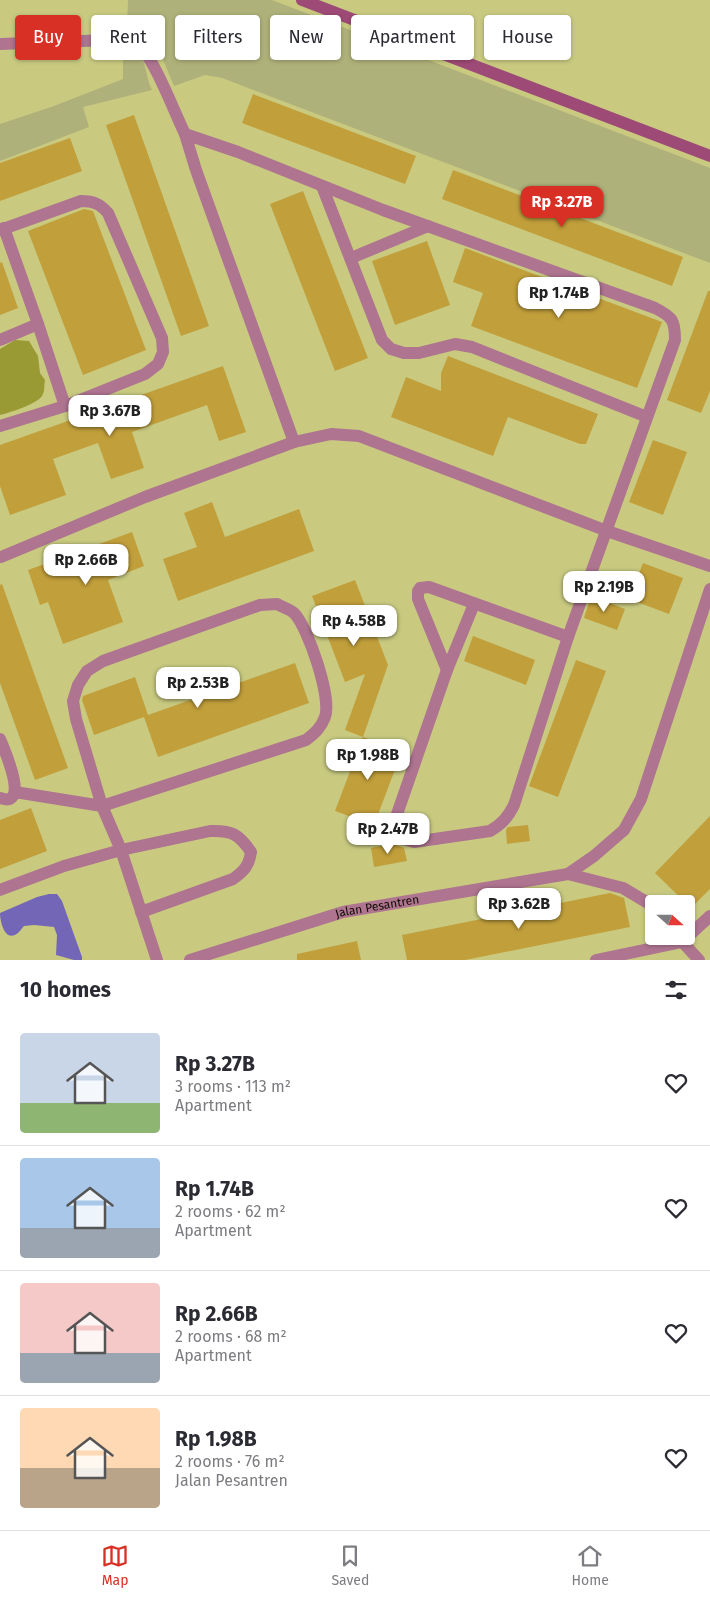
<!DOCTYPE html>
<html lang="en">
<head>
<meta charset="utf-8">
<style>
  body { margin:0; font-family:"Fira Sans",sans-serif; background:#f2f2f3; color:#2b2b33; height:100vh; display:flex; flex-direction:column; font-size:19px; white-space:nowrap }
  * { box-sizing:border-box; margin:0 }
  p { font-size:16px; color:#7c7c81 }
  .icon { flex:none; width:28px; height:28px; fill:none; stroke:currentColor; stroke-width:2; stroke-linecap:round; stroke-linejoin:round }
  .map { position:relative; height:960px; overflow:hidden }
  .panel { display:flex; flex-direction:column; background:#fff; flex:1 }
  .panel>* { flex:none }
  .banner { position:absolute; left:15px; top:15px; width:680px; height:45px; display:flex; gap:10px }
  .needle { width:32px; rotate:111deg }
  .buttons { position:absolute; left:645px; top:895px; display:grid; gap:10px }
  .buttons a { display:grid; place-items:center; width:50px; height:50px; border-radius:5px; background:#fff; box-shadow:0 1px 4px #0004; font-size:25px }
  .price { position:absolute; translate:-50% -42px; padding:0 11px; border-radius:10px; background:#fff; color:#222; font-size:16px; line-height:32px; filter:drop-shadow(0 1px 2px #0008) }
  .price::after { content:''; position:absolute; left:50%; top:30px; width:15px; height:11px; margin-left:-8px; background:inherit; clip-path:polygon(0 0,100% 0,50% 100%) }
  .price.selected { background:#d93025; color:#fff }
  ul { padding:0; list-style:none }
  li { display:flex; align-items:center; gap:15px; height:125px; padding:0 20px }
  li+li { border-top:1px solid #e1e1e2 }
  li span { display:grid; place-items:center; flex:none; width:140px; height:100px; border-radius:5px; color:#555 }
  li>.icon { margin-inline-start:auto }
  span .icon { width:60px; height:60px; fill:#fffc; stroke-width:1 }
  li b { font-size:21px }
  h2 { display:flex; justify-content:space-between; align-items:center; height:60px; padding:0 20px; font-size:21px }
  .pill { padding:0 18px; border-radius:5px; background:#fff; box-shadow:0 1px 4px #0004; font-size:18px; line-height:45px }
  .pill.selected { background:#d93025; color:#fff }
  .tabs { display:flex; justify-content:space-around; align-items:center; height:70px; border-top:1px solid #e1e1e2; background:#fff; font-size:14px; color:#7c7c81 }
  .tabs a { display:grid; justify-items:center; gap:2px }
  .tabs .selected { color:#d93025 }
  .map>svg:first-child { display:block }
  .green { fill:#afb17a }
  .forest { fill:#9a9a34 }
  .water { fill:#7466b7 }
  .building { fill:#c19f3b }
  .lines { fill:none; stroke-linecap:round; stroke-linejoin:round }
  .street { stroke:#ae7490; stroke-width:12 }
  .secondary { stroke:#9e4a76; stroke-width:12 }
  .labels { text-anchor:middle; stroke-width:5; stroke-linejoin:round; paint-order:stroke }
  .street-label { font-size:12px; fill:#0f0e00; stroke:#d5d78c }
</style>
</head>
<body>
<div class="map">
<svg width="710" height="960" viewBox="0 0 710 960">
  <rect width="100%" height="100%" fill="#c9ca80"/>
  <g class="green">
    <path d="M128 0H272L710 168V263L222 78 205 75 174 86 161 55 146 33 127 24Z"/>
    <path d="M125 45C129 47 136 50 139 54 147 64 146 79 152 90L83 107 89 127 0 161V124L54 106 123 79V48Z"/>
  </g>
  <path class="forest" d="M15 340 29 341 38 356 40 373 45 380C44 385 45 392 42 396 37 404 9 413 0 415V349Z"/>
  <path class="water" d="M49 894H57L62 901 82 957V960H74L56 955 57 935 54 927 34 925 24 926C22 928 21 930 19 932 5 945 0 921 0 913L37 897Z"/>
  <g class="building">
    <path d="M253 94 416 156 405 184 242 123Z"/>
    <path d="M134 115 209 326 181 336 106 125Z"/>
    <path d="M70 138 82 171 0 201V163Z"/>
    <path d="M453 170 683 257 672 286 442 199Z"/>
    <path d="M303 191 368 358 335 371 270 204Z"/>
    <path d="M84 209 93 211 146 350 83 375 28 231Z"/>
    <path d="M427 241 450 305 395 325 372 261Z"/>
    <path d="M465 248 662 322 637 388 471 326 483 293 453 282Z"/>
    <path d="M2 262 18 308 0 315V263Z"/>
    <path d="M708 291H710V391L701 413 667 400Z"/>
    <path d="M448 356 598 414 586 444H580L508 417 493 456 391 417 406 377 441 391V373Z"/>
    <path d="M223 366 246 432 219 441 207 405 168 419 132 432 144 468 111 479 98 443 53 459 66 495 10 515 0 486V445Z"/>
    <path d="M653 440 687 452 663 515 629 502Z"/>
    <path d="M212 502 225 537 299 509 314 551 178 601 163 559 197 547 184 513Z"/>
    <path d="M132 532 144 566 108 580 123 622 63 644 48 602 40 605 28 570Z"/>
    <path d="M643 563 683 578 669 614 629 599Z"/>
    <path d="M355 580 388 665 363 737 345 730 365 674 345 682 312 596Z"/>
    <path d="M2 584 68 768 35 780 0 683V585Z"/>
    <path d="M591 596 625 609 617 630 584 618Z"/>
    <path d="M473 636 535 660 526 685 464 661Z"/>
    <path d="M576 660 606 671 558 797 529 786Z"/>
    <path d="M295 663 309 703 158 757 144 717 94 735 82 700 83 696 135 677 148 715Z"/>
    <path d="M363 737 402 751 374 825 335 811Z"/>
    <path d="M31 808 47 851 0 869V820Z"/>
    <path d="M710 816V889L691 908 655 873Z"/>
    <path d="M528 825 530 841 507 844 506 830 508 827Z"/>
    <path d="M393 844 404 848 407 861 374 867 371 848Z"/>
    <path d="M610 893 624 898 630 927 465 960H407L402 935Z"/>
    <path d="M357 941 361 960H297V954Z"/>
  </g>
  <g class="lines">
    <g class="street">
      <path d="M0 44 110 40C120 41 132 41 140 47 155 60 175 114 185 134"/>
      <path d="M322 186 382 340 391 349 404 353H419L455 344 472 347 647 417"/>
      <path d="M4 228 38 324"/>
      <path d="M0 230 81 201C94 201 100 204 108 213L162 338 163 352 158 364 145 374 65 406 0 426"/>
      <path d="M351 258 428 226"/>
      <path d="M0 340 38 324 65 406"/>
      <path d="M294 442 196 170 185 134 238 152 383 210 655 308C673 317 675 321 675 340L568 637 514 805C508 817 502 824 490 831L414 842 397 837 395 830V820L447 670 474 604"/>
      <path d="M1 557 145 497 294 442 331 434 359 436 607 531 710 566"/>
      <path d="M277 604C282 607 290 609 294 613 308 627 332 698 325 717 321 728 315 733 306 740L102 806 76 719 73 701 78 685 87 671 103 661 260 605Z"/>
      <path d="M447 670 418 599V591L420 588 429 587 568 637"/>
      <path d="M0 739C4 749 31 809 0 798"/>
      <path d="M15 792 102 806 121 850 210 831C231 830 239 834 251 852 249 866 244 871 233 879L141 912"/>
      <path d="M568 874 594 856 624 830 641 799 710 589"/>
      <path d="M0 890 64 866 121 850 157 960"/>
      <path d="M677 936 699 960"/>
      <path id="s1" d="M190 960 343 912 568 874 623 888 648 903 654 908"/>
      <path d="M596 960 682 942 710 916"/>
    </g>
    <path class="secondary" d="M302 0 710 156"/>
  </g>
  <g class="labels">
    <g class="street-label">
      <text dy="4" stroke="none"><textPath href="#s1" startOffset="195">Jalan Pesantren</textPath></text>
    </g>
  </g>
</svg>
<div class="buttons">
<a><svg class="needle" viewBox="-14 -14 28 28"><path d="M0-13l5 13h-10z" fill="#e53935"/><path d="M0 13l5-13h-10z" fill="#7c7c81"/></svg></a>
</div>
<b class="price selected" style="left:562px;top:228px">Rp 3.27B</b>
<b class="price" style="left:559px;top:319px">Rp 1.74B</b>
<b class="price" style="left:110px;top:437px">Rp 3.67B</b>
<b class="price" style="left:86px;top:586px">Rp 2.66B</b>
<b class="price" style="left:604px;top:613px">Rp 2.19B</b>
<b class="price" style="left:354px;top:647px">Rp 4.58B</b>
<b class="price" style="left:198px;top:709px">Rp 2.53B</b>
<b class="price" style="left:368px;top:781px">Rp 1.98B</b>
<b class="price" style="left:388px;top:855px">Rp 2.47B</b>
<b class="price" style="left:519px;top:930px">Rp 3.62B</b>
<div class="banner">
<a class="pill selected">Buy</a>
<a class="pill">Rent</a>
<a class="pill">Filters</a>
<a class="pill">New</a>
<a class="pill">Apartment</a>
<a class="pill">House</a>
</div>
</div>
<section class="panel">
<h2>10 homes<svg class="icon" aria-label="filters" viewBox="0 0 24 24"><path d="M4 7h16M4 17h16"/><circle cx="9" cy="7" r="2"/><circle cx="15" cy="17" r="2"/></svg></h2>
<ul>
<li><span style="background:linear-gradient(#c9d6e8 70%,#8fb573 0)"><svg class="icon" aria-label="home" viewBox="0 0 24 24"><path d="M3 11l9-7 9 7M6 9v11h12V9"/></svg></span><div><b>Rp 3.27B</b><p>3 rooms · 113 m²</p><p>Apartment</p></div><svg class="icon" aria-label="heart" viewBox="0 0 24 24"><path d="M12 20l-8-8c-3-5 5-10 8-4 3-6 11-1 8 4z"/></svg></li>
<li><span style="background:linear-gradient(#a9c7e8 70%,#9aa5b1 0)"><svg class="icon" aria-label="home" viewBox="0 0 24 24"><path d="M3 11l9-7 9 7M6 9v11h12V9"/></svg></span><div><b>Rp 1.74B</b><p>2 rooms · 62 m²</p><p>Apartment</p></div><svg class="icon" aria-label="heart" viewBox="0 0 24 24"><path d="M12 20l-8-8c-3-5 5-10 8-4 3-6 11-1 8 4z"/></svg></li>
<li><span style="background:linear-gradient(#f6c9c9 70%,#9aa5b1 0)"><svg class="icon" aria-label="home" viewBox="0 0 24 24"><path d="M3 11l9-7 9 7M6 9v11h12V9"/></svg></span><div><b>Rp 2.66B</b><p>2 rooms · 68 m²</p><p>Apartment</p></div><svg class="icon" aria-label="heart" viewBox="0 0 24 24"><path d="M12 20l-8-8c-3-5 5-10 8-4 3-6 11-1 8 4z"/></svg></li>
<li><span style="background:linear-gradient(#ffd9b3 60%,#b9a48a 0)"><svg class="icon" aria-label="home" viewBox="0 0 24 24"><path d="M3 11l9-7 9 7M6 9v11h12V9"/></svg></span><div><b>Rp 1.98B</b><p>2 rooms · 76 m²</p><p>Jalan Pesantren</p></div><svg class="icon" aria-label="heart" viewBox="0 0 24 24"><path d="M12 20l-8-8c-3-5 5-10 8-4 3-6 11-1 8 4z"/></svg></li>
</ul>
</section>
<nav class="tabs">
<a class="selected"><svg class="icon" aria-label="map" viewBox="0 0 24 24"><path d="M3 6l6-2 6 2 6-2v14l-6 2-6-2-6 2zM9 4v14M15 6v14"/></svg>Map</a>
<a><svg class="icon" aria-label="saved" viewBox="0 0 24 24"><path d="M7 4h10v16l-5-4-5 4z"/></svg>Saved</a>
<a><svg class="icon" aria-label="home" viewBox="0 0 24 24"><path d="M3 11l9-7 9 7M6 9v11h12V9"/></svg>Home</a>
</nav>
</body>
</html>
